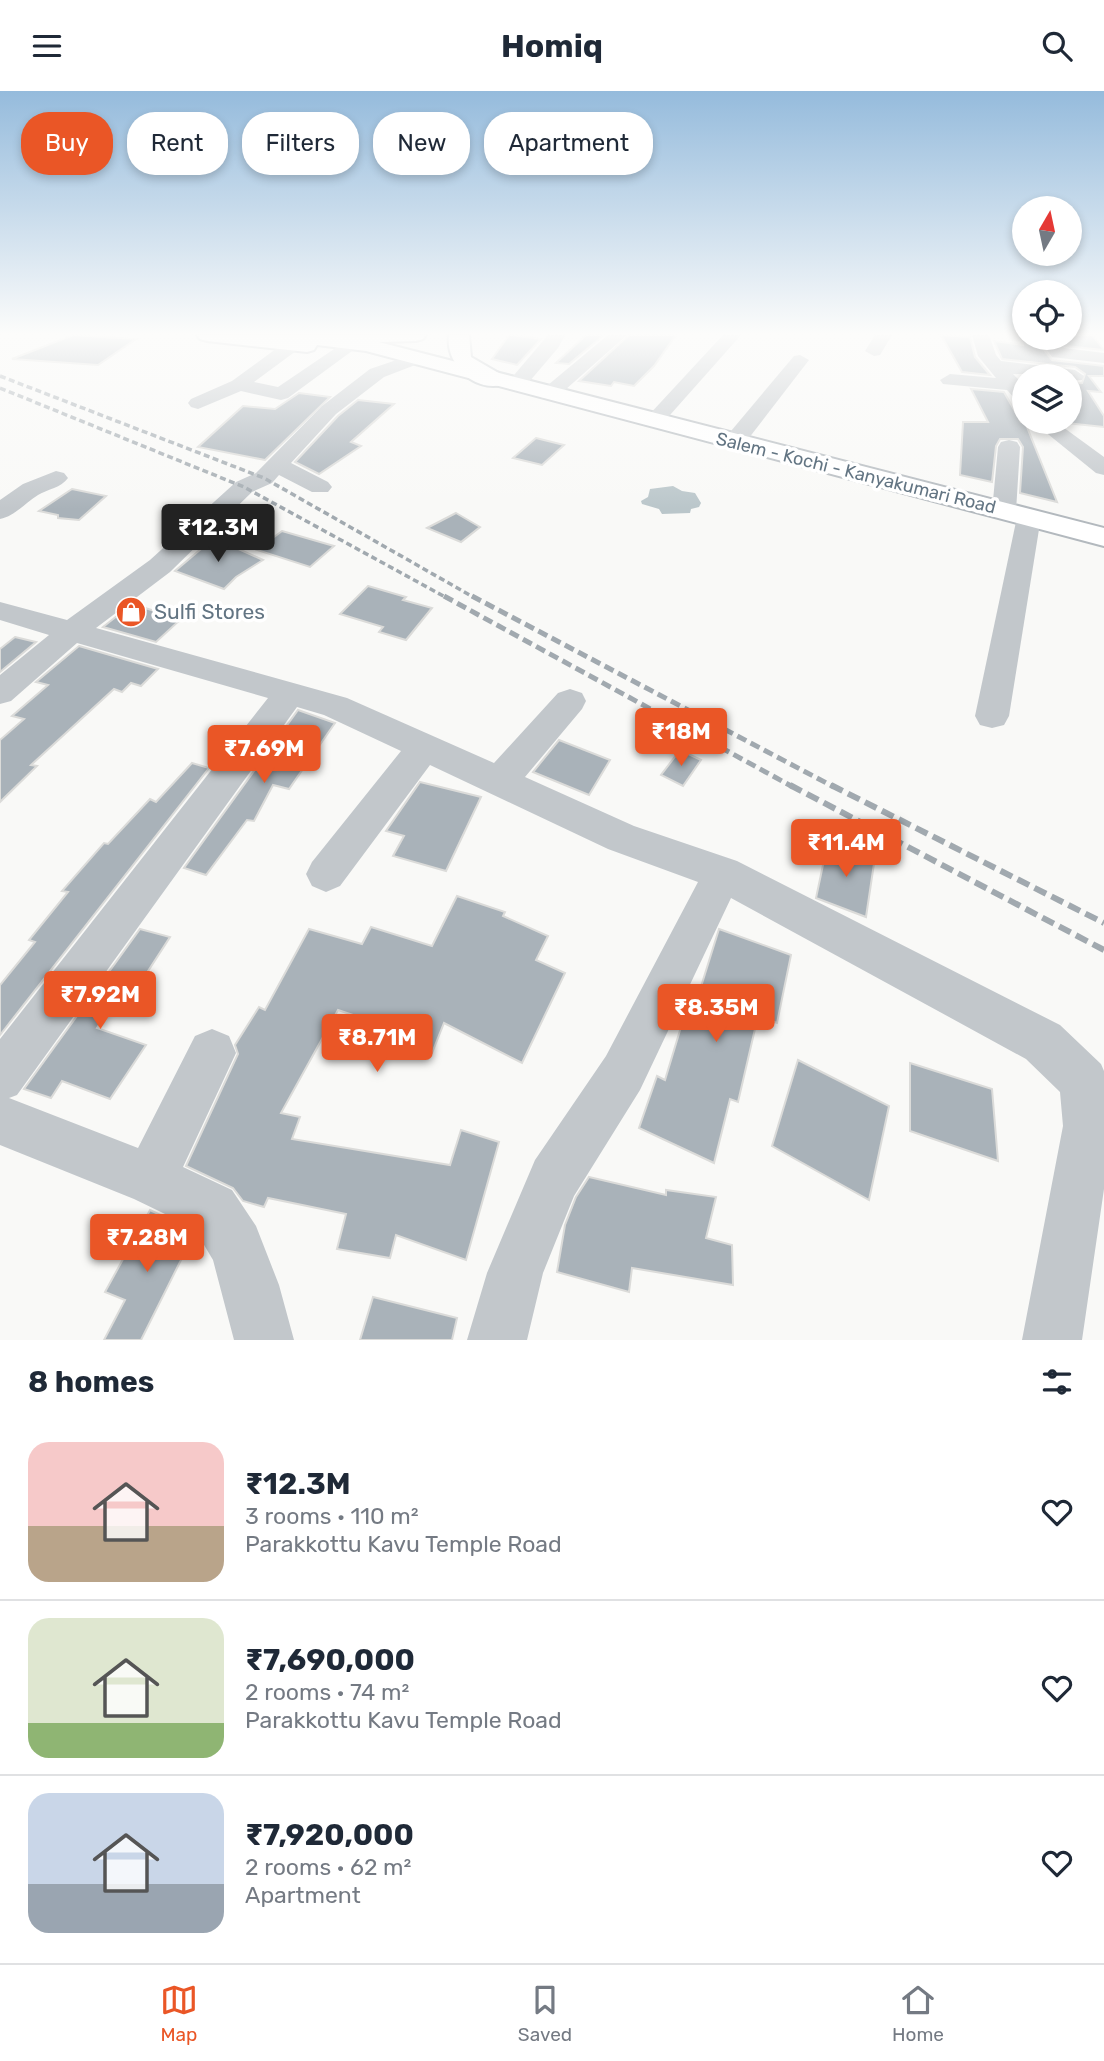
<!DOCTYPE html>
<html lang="en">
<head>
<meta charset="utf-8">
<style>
  body { margin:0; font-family:Rubik,sans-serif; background:#f2f2f3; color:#1f2937; height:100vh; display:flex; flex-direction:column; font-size:26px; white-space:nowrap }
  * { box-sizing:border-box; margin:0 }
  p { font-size:23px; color:#747a83 }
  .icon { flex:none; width:38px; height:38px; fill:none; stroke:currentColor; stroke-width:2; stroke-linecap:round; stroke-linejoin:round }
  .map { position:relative; height:1249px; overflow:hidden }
  .panel { display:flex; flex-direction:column; background:#fff; flex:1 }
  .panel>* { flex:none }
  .hud { position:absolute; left:21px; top:21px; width:700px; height:63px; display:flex; gap:14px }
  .needle { width:46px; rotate:9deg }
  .fabs { position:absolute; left:1012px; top:105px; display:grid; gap:14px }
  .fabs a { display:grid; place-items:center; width:70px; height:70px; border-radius:50%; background:#fff; box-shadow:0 4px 10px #0003; font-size:35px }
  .price { position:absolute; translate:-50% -60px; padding:0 16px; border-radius:7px; background:#ea5626; color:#fff; font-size:23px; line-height:46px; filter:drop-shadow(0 2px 4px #0008) }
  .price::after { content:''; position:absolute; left:50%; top:42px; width:21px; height:16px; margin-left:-10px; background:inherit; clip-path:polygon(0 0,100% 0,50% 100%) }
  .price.selected { background:#222; color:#fff }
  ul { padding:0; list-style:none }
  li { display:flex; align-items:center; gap:21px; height:175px; padding:0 28px }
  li+li { border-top:2px solid #e0e1e3 }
  li span { display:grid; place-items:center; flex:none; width:196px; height:140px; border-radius:21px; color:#555 }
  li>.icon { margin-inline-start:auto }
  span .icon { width:84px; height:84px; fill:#fffc; stroke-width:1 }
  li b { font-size:30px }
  h2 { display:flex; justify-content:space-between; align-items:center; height:84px; padding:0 28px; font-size:30px }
  .tag { padding:0 24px; border-radius:28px; background:#fff; box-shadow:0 4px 10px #0003; font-size:24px; line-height:63px }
  .tag.selected { background:#ea5626; color:#fff }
  header { display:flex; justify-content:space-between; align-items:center; height:91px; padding:0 28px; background:#fff; font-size:32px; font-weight:700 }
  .tab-bar { display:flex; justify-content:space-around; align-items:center; height:98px; border-top:2px solid #e0e1e3; background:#fff; font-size:19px; color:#747a83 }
  .tab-bar a { display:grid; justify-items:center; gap:4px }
  .tab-bar .selected { color:#ea5626 }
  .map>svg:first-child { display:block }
  .water { fill:#bac6ca }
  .building { fill:#a9b2b9; stroke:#dbdbd9; stroke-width:2 }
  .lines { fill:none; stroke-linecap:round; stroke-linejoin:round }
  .secondary-casing { stroke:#b4bbc0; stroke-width:4 }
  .primary-casing { stroke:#b3b9be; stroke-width:4 }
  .minor { fill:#c2c7cb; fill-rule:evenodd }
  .secondary { fill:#fff; fill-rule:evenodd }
  .primary { fill:#fff; fill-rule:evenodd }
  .rail-far2 { stroke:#a1a9af; stroke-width:3.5; stroke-dasharray:6 3.5; stroke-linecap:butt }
  .rail-far1 { stroke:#a1a9af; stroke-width:5; stroke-dasharray:10 5; stroke-linecap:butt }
  .rail { stroke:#a1a9af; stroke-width:6; stroke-dasharray:13 6; stroke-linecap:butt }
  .labels { text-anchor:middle; stroke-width:7; stroke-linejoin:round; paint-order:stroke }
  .far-street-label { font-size:18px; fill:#637583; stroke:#fff }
  .poi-label { font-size:21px; fill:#637583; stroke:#fff; text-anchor:start }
</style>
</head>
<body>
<header><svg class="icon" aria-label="menu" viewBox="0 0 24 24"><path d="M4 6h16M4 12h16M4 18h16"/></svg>Homiq<svg class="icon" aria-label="search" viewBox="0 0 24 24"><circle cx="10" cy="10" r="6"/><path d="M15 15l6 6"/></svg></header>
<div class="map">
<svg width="1104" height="1249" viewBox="0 0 1104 1249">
  <rect width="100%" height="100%" fill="#f9f9f7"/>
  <path class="water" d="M673 395 682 400 695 402 701 412 699 416 691 418 690 422 662 423 659 418 642 413 641 410 648 406 650 398Z"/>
  <g class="building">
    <path d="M73 244 136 248 98 274 12 268Z"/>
    <path d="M509 244H513L541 248 517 274 492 268Z"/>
    <path d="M586 244H604L569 273 556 272Z"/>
    <path d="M629 244H676L654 275 634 295 614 291 611 295 579 290Z"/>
    <path d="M941 244 970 246 975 266 990 284 962 281Z"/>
    <path d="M1020 244H1024V247H1035L1052 269 1104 275V285H1089L1101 301 1088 300 1104 325V336L1066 332 1069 331V293L1082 292 1085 283 1075 276 1002 268 994 250 1023 254Z"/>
    <path d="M1069 244H1092L1104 259 1065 255 1059 247H1069Z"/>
    <path d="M971 298 1004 301 1021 331H1025L1057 411 1020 402 1023 356 1018 348H1000L996 355 992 391 960 384 963 331H988Z"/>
    <path d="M299 302 330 306 265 369 198 356 243 315 275 318Z"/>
    <path d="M358 309 394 313 351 351 361 355 319 383 295 371 338 325Z"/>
    <path d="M536 347 564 354 542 374 513 367Z"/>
    <path d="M72 398 106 405 79 429 58 427V424L39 420Z"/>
    <path d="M456 422 480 436 461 451 427 437Z"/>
    <path d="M282 440 334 455 310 476 257 459Z"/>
    <path d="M214 447 263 469 236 486 224 498 175 480Z"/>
    <path d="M368 495 406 506 403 509 432 517 406 549 379 541 383 536 340 523Z"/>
    <path d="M132 513 181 528 156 551 103 536Z"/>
    <path d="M15 546 36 551 0 581V558Z"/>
    <path d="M79 555 158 578 141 595 131 592 122 601 114 598 31 674 37 675 0 711V649L24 628 12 625 48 594 36 591Z"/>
    <path d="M298 619 335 632 289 698 273 694 254 730 247 729 206 784 184 777Z"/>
    <path d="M559 649 610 669 589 704 533 681Z"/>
    <path d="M680 659 701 669 683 695 661 684Z"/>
    <path d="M192 672 209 677 0 944V894L35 851 29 849 68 801 62 800 104 752 108 753 150 708 156 711Z"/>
    <path d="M420 691 481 706 446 780 393 765 404 745 386 740Z"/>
    <path d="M828 750 875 766 866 826 816 807Z"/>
    <path d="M457 805 505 821 503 825 548 845 536 869 565 882 522 972 444 932 432 962 380 943 383 934 338 919 281 1022 300 1026 292 1048 450 1074 461 1039 499 1051 466 1169 396 1144 390 1167 337 1158 346 1123 268 1107 264 1116 243 1110 233 1097 186 1075 238 963 235 954 259 916 265 919 309 838 362 853 371 836 432 855Z"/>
    <path d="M140 838 170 846 139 894 127 891 97 937 146 954 110 1008 62 990 51 1007 24 998Z"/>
    <path d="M719 838 791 864 777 932 758 925 738 1011 730 1008 714 1072 639 1037 657 985 665 989 687 916 694 918Z"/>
    <path d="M798 969 889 1015 869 1109 772 1055Z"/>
    <path d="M910 972 992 998 998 1070 910 1040Z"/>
    <path d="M589 1086 666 1104V1099L716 1106 706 1147 732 1154 733 1194 632 1177 629 1201 557 1181 565 1134 576 1106Z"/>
    <path d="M150 1119 192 1139 194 1143 141 1249H104L125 1209 105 1201Z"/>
    <path d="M373 1206 457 1227 452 1249H360Z"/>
  </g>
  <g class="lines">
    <g class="secondary-casing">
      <g id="secondary">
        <path d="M310 244H426L423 248 416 250 318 253 311 251 308 247Z"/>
        <path d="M449 244H469L471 266 502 284 505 289 502 294C474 301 445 273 449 244Z"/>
      </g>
    </g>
    <g class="primary-casing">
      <path id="primary" d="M197 244H329L367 248 1104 437V455L366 260 317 254 314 259 307 261 207 250 200 248Z"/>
    </g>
    <g class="minor">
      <path d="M548 244H565L558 257 523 298H509L506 294 509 290Z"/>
      <path d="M608 244H627L556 307H542L539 303 542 299Z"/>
      <path d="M723 244H741L662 333H648L645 329 648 325Z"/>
      <path d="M875 244H892L880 264 874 265 865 260Z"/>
      <path d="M972 244H989L996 264 1001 270 1075 279 1084 285 1082 289 1069 290V285L1013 283 1024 294V312L1017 310 1007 299 943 293 940 289 950 283 996 287 978 265Z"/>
      <path d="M1038 247H1056L1064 257 1104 262V272L1052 266Z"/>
      <path d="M294 248 300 249 303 253 300 257 254 291 278 296 337 256H349L352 260 288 307 281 309 241 300 198 318 191 316 188 312 191 308 232 290 288 249Z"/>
      <path d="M417 262 426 267 423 271 384 286 336 323 291 372 328 391 332 396 328 401H312L279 384 272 392 252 401 170 481 96 537 347 607 494 672 558 602 570 598 582 602 586 610 582 618 525 686 634 735 737 770 1060 934 1101 973 1104 980V1098L1082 1249H1022L1063 1035 1060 1001 1026 968 731 807 640 999 574 1105 543 1182 527 1249H467L487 1182 535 1069 606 965 698 791 608 758 430 674 340 795 326 801 312 795 306 783 312 771 401 660 324 624 297 616 17 1004 9 1007 138 1057 195 945 212 938 229 945 236 962 183 1076 232 1099 256 1135 279 1194 294 1249H234L213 1169 194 1137 134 1108 0 1054V948L268 607 77 552 11 610 0 613V584L49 544 0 529V511L67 529 150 469 236 391 256 382 322 315 370 278Z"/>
      <path d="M800 264 809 269 742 356H726L723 351 726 346 794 265Z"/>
      <path d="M1033 331H1056L1104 366V384L1096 382Z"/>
      <path d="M1009 349 1017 351 1020 356 1016 420 1013 425 1004 427 995 425 992 420 998 356 1001 351Z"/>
      <path d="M56 380 64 382 68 387C61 397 48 398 38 404 25 412 15 425 0 428V409L23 393Z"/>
      <path d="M1029 419 1038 421 1041 426 1009 625 1004 634 992 637 980 634 975 625 1017 426 1020 421Z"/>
    </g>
    <use href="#secondary" class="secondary"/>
    <use href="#primary" class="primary"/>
    <g class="rail-far2">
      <path d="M0 285 264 387 475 507"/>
      <path d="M0 297 244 396 447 507"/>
    </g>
    <g class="rail-far1">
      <path d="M444 505 793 696"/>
      <path d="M472 505 834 696"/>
    </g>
    <g class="rail">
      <path d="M790 694 1104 859"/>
      <path d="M831 694 1104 832"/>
    </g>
  </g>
  <linearGradient id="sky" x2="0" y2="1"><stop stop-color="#95bbdc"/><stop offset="0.58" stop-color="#fcfcfb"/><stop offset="1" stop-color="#fcfcfb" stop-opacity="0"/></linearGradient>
  <rect width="1104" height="418" fill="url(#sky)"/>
  <defs>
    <g id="shop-disc" transform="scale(1.575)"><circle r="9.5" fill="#ea5626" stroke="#fff"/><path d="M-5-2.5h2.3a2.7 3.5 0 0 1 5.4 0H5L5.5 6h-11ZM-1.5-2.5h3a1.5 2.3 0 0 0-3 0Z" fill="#fff"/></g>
  </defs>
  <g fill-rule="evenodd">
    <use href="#shop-disc" x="131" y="521"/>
  </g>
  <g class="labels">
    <g class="far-street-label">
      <text transform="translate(856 382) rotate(14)" y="6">Salem - Kochi - Kanyakumari Road</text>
    </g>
    <g class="poi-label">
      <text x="154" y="528">Sulfi Stores</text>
    </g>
  </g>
</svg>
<div class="fabs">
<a><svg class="needle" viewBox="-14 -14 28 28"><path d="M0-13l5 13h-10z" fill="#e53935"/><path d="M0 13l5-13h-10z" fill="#747a83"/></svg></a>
<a><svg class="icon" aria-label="locate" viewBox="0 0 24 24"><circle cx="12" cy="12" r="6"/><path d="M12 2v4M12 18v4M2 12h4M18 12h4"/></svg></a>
<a><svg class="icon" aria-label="layers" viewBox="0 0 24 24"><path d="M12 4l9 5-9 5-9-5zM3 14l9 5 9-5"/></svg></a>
</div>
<b class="price selected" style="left:218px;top:473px">₹12.3M</b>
<b class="price" style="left:681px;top:677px">₹18M</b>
<b class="price" style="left:264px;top:694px">₹7.69M</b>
<b class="price" style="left:846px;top:788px">₹11.4M</b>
<b class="price" style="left:100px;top:940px">₹7.92M</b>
<b class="price" style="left:716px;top:953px">₹8.35M</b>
<b class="price" style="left:377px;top:983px">₹8.71M</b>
<b class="price" style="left:147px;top:1183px">₹7.28M</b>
<div class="hud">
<a class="tag selected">Buy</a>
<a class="tag">Rent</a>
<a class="tag">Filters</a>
<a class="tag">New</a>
<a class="tag">Apartment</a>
</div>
</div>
<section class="panel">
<h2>8 homes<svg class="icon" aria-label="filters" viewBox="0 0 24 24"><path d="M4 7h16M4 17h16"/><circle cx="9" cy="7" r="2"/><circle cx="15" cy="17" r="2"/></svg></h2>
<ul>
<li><span style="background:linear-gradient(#f6c9c9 60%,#b9a48a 0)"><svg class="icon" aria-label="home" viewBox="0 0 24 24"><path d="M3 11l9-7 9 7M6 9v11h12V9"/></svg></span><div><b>₹12.3M</b><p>3 rooms · 110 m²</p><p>Parakkottu Kavu Temple Road</p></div><svg class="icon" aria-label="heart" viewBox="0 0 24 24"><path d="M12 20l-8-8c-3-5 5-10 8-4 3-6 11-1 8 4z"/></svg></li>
<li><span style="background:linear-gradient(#dfe7d0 75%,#8fb573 0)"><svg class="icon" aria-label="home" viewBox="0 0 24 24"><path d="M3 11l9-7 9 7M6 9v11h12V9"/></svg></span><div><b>₹7,690,000</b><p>2 rooms · 74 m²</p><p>Parakkottu Kavu Temple Road</p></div><svg class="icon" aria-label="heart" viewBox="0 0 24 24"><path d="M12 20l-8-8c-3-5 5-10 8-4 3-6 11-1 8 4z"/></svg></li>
<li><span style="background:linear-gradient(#c9d6e8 65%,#9aa5b1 0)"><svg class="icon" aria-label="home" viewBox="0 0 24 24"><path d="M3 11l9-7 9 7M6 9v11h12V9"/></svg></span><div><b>₹7,920,000</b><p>2 rooms · 62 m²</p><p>Apartment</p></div><svg class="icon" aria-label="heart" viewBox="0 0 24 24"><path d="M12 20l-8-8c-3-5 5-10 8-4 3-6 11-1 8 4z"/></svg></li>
</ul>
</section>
<nav class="tab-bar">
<a class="selected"><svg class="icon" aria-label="map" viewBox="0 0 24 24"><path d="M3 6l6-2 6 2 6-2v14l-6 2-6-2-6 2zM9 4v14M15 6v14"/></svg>Map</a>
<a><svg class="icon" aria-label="saved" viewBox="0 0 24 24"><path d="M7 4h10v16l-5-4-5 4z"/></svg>Saved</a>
<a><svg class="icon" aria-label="home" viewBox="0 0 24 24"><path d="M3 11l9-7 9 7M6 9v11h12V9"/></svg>Home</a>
</nav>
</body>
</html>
